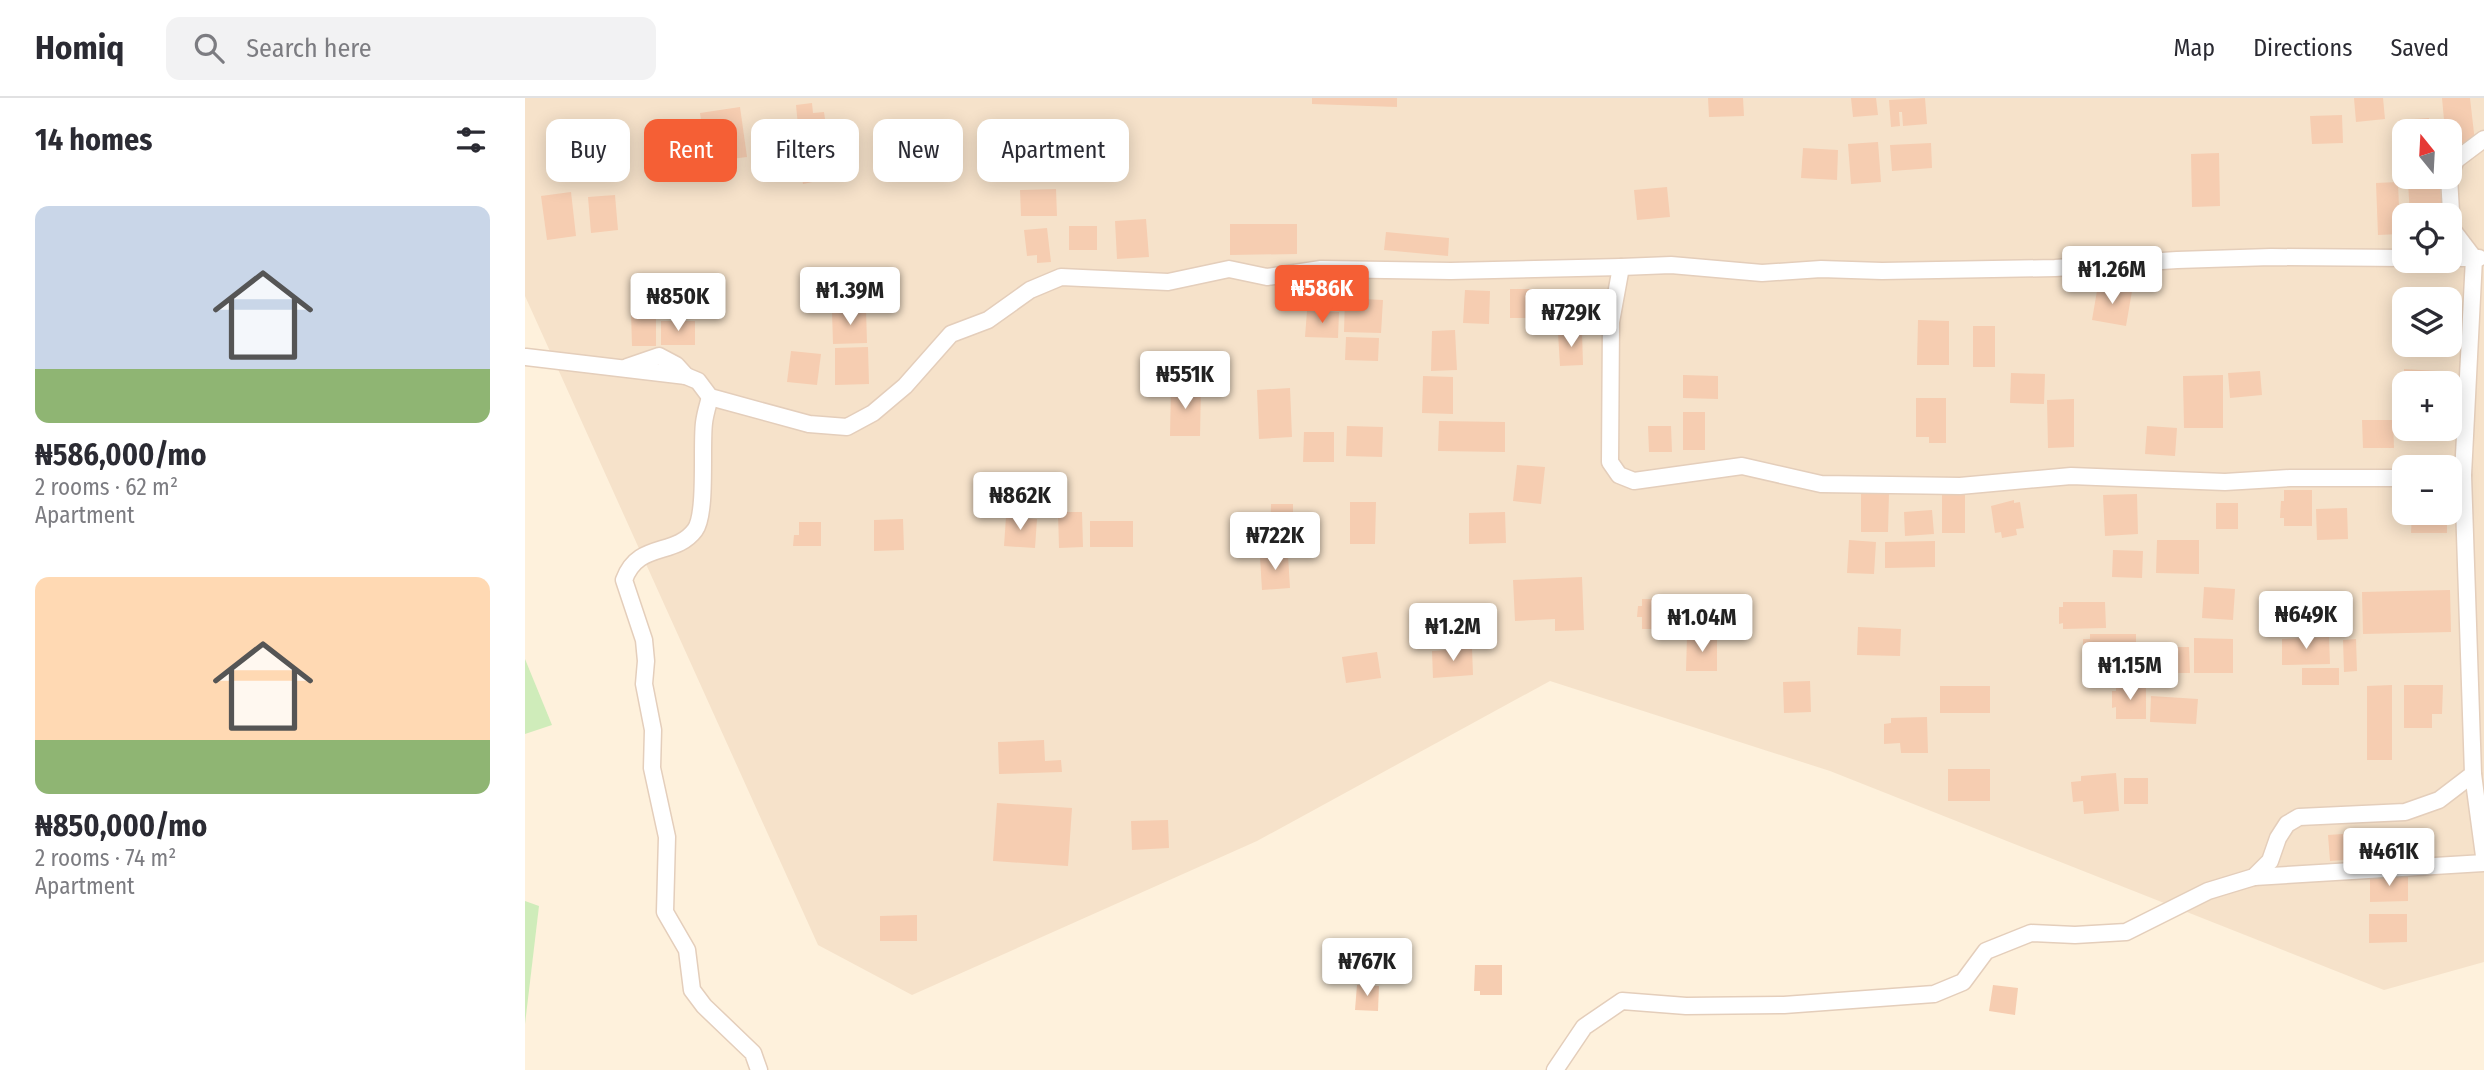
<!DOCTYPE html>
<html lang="en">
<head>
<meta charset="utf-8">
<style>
  body { margin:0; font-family:"Fira Sans Condensed",sans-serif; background:#f2f2f3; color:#2b2b33; height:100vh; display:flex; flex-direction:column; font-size:26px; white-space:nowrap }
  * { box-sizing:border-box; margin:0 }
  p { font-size:23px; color:#7c7c81 }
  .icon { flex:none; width:38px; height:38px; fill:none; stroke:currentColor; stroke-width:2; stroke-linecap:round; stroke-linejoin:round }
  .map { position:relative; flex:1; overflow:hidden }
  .side { display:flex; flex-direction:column; background:#fff; width:525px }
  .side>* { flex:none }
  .guide { position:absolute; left:21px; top:21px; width:665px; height:63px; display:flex; gap:14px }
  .needle { width:46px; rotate:342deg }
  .fabs { position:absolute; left:1867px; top:21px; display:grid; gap:14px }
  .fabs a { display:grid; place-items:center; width:70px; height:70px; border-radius:14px; background:#fff; box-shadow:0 4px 18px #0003; font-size:35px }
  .price { position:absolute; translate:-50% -60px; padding:0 16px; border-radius:7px; background:#fff; color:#222; font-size:23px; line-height:46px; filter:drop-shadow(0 2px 4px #0008) }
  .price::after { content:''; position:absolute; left:50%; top:42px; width:21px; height:16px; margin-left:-10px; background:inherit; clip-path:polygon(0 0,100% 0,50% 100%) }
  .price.current { background:#f55f35; color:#fff }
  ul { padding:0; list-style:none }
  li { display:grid; align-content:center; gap:14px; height:371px; padding:0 35px }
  li span { display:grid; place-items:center; height:217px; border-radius:14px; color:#555 }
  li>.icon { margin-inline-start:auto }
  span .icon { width:126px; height:126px; fill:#fffc; stroke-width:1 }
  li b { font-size:30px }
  h2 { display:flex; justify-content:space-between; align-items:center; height:84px; padding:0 35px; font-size:30px }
  .pill { padding:0 24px; border-radius:14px; background:#fff; box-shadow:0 4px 18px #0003; font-size:24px; line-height:63px }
  .pill.current { background:#f55f35; color:#fff }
  header { display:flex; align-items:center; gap:42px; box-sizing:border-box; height:98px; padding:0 35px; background:#fff; border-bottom:2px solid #e1e1e2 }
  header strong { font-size:33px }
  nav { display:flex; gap:38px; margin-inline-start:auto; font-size:24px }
  .search { width:490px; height:63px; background:#f2f2f3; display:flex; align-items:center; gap:18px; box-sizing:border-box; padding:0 24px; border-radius:14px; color:#7c7c81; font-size:26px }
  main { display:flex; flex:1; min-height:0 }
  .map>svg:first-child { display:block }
  .residential { fill:#f6e2ca; fill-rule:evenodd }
  .green { fill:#cfecba }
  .building { fill:#f6cdb1 }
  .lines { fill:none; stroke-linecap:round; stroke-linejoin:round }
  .street-casing { stroke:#e4cebb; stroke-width:19 }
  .street { stroke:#fff; stroke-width:16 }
</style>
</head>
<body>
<header>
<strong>Homiq</strong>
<div class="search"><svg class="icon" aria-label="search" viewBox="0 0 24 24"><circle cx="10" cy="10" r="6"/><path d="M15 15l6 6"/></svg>Search here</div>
<nav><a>Map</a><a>Directions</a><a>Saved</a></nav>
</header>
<main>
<section class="side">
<h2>14 homes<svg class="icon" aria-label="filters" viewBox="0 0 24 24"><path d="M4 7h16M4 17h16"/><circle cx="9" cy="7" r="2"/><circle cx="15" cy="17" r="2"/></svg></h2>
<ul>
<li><span style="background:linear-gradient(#c9d6e8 75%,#8fb573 0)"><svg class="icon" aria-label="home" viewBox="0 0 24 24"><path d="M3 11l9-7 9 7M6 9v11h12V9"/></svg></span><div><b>₦586,000/mo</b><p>2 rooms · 62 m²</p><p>Apartment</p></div></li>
<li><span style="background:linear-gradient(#ffd9b3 75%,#8fb573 0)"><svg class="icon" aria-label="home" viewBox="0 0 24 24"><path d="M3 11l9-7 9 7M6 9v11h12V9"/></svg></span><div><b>₦850,000/mo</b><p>2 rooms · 74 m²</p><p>Apartment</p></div></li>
</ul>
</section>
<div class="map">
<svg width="1959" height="972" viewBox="0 0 1959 972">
  <rect width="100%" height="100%" fill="#fef1dc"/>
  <path class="residential" d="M0 0H1959V864L1859 892 1305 673 1025 583 732 743 387 897 293 847 0 198ZM1880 33H1925V79H1880ZM1880 117H1925V163H1880ZM1880 201H1925V247H1880ZM1880 285H1925V331H1880ZM1880 369H1925V415H1880Z"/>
  <g class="green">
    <path d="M0 561 27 627 0 636Z"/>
    <path d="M0 803 14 808 0 926Z"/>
  </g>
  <g class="building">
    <path d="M787 0H872V9L787 6Z"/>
    <path d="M1183 0H1218L1219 18 1184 19Z"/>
    <path d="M1326 0H1351L1353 17 1328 19Z"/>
    <path d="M1400 0 1402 26 1378 28 1377 14H1374L1375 28 1366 29 1364 2Z"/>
    <path d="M1829 0H1858L1860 21 1831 24Z"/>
    <path d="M1917 0H1945L1950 44 1925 46V33H1920Z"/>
    <path d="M287 5 288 15 299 14 300 21H306L309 55 276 59 271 7Z"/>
    <path d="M215 9 222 59 182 64 175 15Z"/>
    <path d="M1817 17 1818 45 1787 46 1785 18Z"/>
    <path d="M1904 20 1905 33H1880V50L1876 51 1874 22Z"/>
    <path d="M87 42 89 80 56 82 53 44Z"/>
    <path d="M1353 44 1356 84 1326 86 1323 46Z"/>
    <path d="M1406 45 1407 70 1367 73 1365 47Z"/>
    <path d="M1278 50 1313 52 1312 82 1276 80Z"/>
    <path d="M1694 55 1695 108 1667 109 1666 56Z"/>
    <path d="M303 62 306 80 278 86 275 68Z"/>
    <path d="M1915 83 1917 117H1885L1883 85Z"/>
    <path d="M1873 84 1875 136 1853 137 1851 85Z"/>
    <path d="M1142 89 1145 119 1112 122 1109 92Z"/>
    <path d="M531 91 532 118H496L495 92Z"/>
    <path d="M46 94 51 138 22 142 16 98Z"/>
    <path d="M90 97 93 132 66 135 63 99Z"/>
    <path d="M621 121 624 159 592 161 590 123Z"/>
    <path d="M705 126H772V156L705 157Z"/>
    <rect x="544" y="128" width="28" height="24"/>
    <path d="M522 130 526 164 512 165V157L502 158 499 132Z"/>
    <path d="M861 134 924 140 923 158 859 152Z"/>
    <path d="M1573 187 1607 193 1601 228 1567 222Z"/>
    <path d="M985 191H1017L1016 220H985Z"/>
    <path d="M940 192 965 193 964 226 938 225Z"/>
    <path d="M1034 199H1063L1062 209H1072V226L1034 225Z"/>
    <path d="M820 200 858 202 856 235 819 234Z"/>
    <path d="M115 208H131V248H107L106 214H115Z"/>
    <path d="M341 211 342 245 308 246 307 213Z"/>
    <path d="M782 213 814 214 813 240 780 239Z"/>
    <path d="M1393 222 1424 223V267H1392Z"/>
    <rect x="136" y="223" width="34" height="24"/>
    <rect x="1448" y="228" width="22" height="41"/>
    <path d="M930 232 932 272 906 273 907 233Z"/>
    <path d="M1057 233 1058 267 1035 268 1033 235Z"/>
    <path d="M821 239 854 240 853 263 820 262Z"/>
    <path d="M343 249 344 286 310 287V250Z"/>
    <path d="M266 253 296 256 292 287 262 284Z"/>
    <path d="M1879 271 1913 273 1912 285H1879Z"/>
    <path d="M1735 273 1737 297 1705 300 1703 275Z"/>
    <path d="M1486 275 1520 276 1519 306 1485 305Z"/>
    <path d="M1158 277 1193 278V301L1158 300Z"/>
    <path d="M1698 277V330H1659L1658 278Z"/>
    <path d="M898 278 928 279V316L897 315Z"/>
    <path d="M646 288H676L675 338H645Z"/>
    <path d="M765 290 767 339 734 341 732 292Z"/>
    <path d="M1391 300H1421V345H1404V339H1391Z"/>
    <path d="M1549 301V349L1523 350 1522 302Z"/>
    <rect x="1158" y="314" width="22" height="38"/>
    <path d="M1837 322H1868L1869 350H1838Z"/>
    <path d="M914 323 980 324V354L913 353Z"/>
    <path d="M822 328 858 329 857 359 821 358Z"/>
    <path d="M1123 328H1146L1147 354H1124Z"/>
    <path d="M1622 328 1652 330 1650 358 1620 356Z"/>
    <path d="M1882 331H1924L1925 339 1882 341Z"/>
    <path d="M779 334H809V364H778Z"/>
    <path d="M992 367 1020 369 1016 406 988 403Z"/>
    <path d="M1759 392H1787V428H1759V420H1755L1756 403H1759Z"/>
    <path d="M1336 395H1364L1363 434H1336Z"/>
    <path d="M1612 396 1613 436 1580 438 1578 397Z"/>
    <rect x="1417" y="397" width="23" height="38"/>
    <path d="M1489 402V405L1495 404 1499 430 1491 431 1492 437 1477 440 1476 434 1470 435 1466 408Z"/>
    <path d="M825 404H851L850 446H825Z"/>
    <rect x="1691" y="405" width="22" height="26"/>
    <path d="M746 406H768V446H745Z"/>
    <path d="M1822 410 1823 441 1792 442 1791 411Z"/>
    <path d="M1407 412 1409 436 1380 438 1379 414Z"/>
    <path d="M533 414H557L558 449 534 450Z"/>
    <path d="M980 414 981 445 944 446V415Z"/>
    <path d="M1887 415H1922V435H1886Z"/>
    <path d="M481 419 512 421 510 450 479 448Z"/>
    <path d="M378 421 379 452 349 453V422Z"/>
    <rect x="565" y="423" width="43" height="26"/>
    <path d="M274 424H296V448H268L269 437H274Z"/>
    <path d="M1324 442 1351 444 1349 476 1322 475Z"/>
    <path d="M1632 442H1674V476L1631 475Z"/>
    <path d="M1410 443V469L1360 470V444Z"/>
    <path d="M1588 452 1618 453 1617 480 1587 479Z"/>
    <path d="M763 457 765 490 737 492 735 459Z"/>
    <path d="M1057 479 1059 532 1030 533V521L990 523 988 482Z"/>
    <path d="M1679 489 1710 491 1708 522 1677 520Z"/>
    <path d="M1925 492 1926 534 1838 536 1837 494Z"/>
    <path d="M1787 495 1823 496V508L1828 509 1827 533 1786 532V520H1778L1779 510 1786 511Z"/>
    <path d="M1117 501 1174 502V532L1161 531V517H1150V531H1117V519H1112L1113 508H1117Z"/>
    <path d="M1538 504H1580L1581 530 1538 531V525L1534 526V509H1538Z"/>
    <rect x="1189" y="511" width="13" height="22"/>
    <path d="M1333 529 1376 531 1375 558 1332 557Z"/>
    <path d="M1565 536H1611V569H1564L1565 554H1558V541H1565Z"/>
    <path d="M1162 539H1192V573H1161Z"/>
    <path d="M1804 539 1805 566 1757 567V541Z"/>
    <path d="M1669 540 1708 541V575H1669Z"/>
    <path d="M1831 541 1832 573 1819 574 1818 542Z"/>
    <path d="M1629 549H1664L1665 575H1629Z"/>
    <path d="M947 550 948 577 908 580 907 553Z"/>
    <path d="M852 554 856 580 821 585 817 559Z"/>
    <rect x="1777" y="570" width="37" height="17"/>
    <path d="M1285 583 1286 614 1259 615 1258 584Z"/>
    <path d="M1591 587H1621V621H1591V609L1587 610V593H1591Z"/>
    <path d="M1867 587V662H1842V588Z"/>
    <path d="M1879 587H1918L1917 616H1907V630H1879Z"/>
    <rect x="1415" y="588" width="50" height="27"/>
    <path d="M1626 598 1673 601 1671 626 1625 624Z"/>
    <path d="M1402 619 1403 655H1376L1375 645 1359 646V626L1366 625V620Z"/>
    <path d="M519 642 520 663 536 662 537 674 474 676 473 644Z"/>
    <rect x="1423" y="671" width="42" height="32"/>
    <path d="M1591 675 1594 713 1559 716 1558 703 1548 704 1546 684 1556 683V678Z"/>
    <rect x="1599" y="680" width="24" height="26"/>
    <path d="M472 705 547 710 543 768 468 763Z"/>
    <path d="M643 722 644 750 607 752 606 723Z"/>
    <path d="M1831 735 1832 761 1805 763 1803 737Z"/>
    <path d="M1883 774V803L1845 804V779Z"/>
    <path d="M1844 816H1882V844L1844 845Z"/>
    <path d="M392 817V843H355V818Z"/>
    <path d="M950 867H977V897H955V893H949Z"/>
    <path d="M832 887 854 888 853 913 830 912Z"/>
    <path d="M1468 887 1493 890 1490 917 1464 913Z"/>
  </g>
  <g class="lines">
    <g class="street-casing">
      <g id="street">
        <path d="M1925 76 1931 62 1959 41"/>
        <path d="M1924 79 1927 131 1949 160 1938 377"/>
        <path d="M1880 160 1746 159 1652 162 1530 170 1357 173 1296 171 1237 175 1146 167 1096 169 1086 224 1085 364 1094 377 1109 383 1217 368 1296 386 1435 388 1546 378 1700 384 1765 380H1880"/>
        <path d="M1925 160H1954"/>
        <path d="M1 259 161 278 173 283 185 299 284 326 322 329 348 315 380 288 426 236 463 222 505 192 536 179 643 184 704 171 742 179 796 171 926 173 1096 169"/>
        <path d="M102 269 134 258 151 267 161 278"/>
        <path d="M185 299C183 307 180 316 179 325 176 348 182 416 170 432 150 459 113 443 99 482L119 542 121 563 119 586 128 632 127 670 142 739 140 814 162 852 167 892 179 908 228 955 234 972"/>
        <path d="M1948 676 1959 758"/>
        <path d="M1729 779 1959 765"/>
        <path d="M1030 972 1059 929 1097 903 1161 908 1259 907 1409 896 1438 884 1461 853 1506 835 1550 837 1601 834 1683 793 1729 779 1745 763 1753 740 1762 726 1774 719 1880 714 1914 702 1948 676 1938 377 1925 378"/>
      </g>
    </g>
    <use href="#street" class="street"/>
  </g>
</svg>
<div class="fabs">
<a><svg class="needle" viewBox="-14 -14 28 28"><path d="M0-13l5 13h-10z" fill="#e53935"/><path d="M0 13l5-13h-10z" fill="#7c7c81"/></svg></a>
<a><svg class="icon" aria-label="locate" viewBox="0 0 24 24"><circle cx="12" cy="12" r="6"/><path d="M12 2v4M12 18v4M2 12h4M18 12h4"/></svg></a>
<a><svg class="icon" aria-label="layers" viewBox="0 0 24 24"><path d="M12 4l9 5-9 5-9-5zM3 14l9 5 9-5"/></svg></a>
<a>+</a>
<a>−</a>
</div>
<b class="price" style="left:1587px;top:208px">₦1.26M</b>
<b class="price current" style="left:797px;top:227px">₦586K</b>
<b class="price" style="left:325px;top:229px">₦1.39M</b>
<b class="price" style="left:153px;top:235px">₦850K</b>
<b class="price" style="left:1046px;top:251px">₦729K</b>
<b class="price" style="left:660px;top:313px">₦551K</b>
<b class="price" style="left:495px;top:434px">₦862K</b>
<b class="price" style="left:750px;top:474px">₦722K</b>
<b class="price" style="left:1781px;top:553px">₦649K</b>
<b class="price" style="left:1177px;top:556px">₦1.04M</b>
<b class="price" style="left:928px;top:565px">₦1.2M</b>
<b class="price" style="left:1605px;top:604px">₦1.15M</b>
<b class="price" style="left:1864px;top:790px">₦461K</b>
<b class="price" style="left:842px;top:900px">₦767K</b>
<div class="guide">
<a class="pill">Buy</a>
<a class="pill current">Rent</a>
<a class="pill">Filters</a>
<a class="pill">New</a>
<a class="pill">Apartment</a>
</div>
</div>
</main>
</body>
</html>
